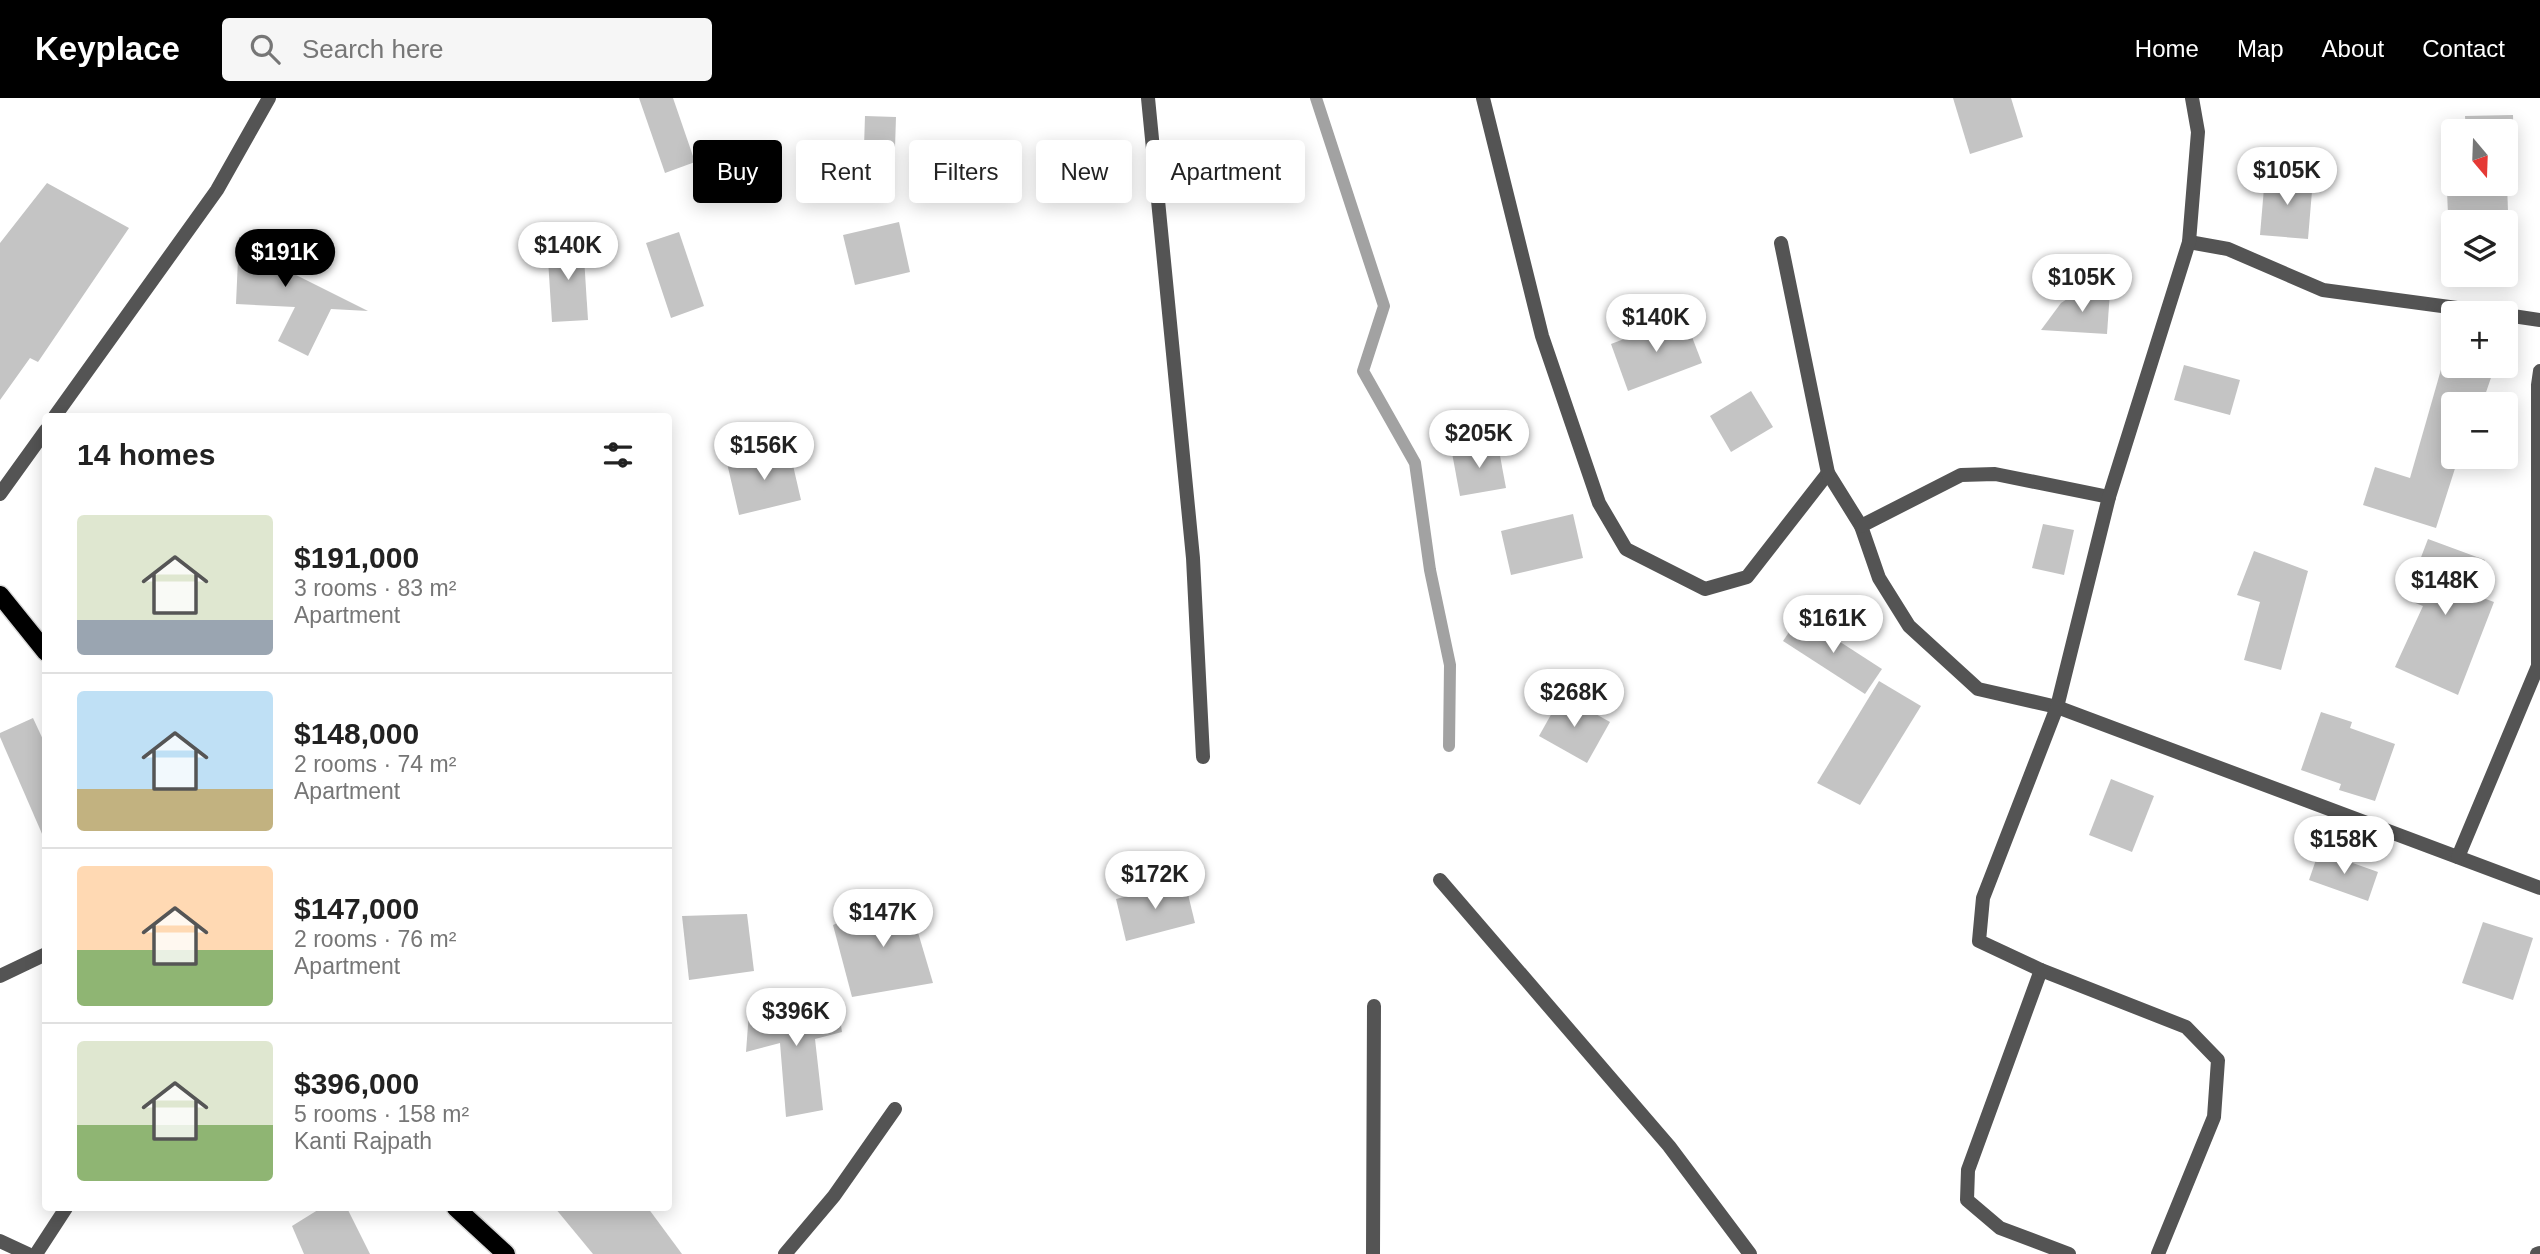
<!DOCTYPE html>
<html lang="en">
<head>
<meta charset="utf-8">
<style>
  body { margin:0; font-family:Arial,sans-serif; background:#f6f6f6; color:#222; height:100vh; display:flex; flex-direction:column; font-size:26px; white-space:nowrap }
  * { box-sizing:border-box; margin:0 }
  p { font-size:23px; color:#767676 }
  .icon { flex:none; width:38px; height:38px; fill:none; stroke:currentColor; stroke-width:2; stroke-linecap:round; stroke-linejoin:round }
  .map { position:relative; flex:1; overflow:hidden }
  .side { position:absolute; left:42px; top:315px; width:630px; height:798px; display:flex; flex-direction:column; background:#fff; border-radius:7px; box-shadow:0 4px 18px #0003 }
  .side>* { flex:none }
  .banner { position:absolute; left:693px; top:42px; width:665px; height:63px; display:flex; gap:14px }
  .needle { width:46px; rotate:161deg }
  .buttons { position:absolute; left:2441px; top:21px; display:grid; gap:14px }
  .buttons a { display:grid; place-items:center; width:77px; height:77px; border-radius:7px; background:#fff; box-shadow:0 4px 18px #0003; font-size:35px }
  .price { position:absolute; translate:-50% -60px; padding:0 16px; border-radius:24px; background:#fff; color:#222; font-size:23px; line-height:46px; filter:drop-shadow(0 2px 4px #0008) }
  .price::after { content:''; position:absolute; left:50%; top:42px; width:21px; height:16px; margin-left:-10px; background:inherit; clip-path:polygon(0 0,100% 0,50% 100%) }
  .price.current { background:#000; color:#fff }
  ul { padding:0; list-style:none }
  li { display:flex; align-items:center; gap:21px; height:175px; padding:0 35px }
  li+li { border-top:2px solid #e0e0e0 }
  li span { display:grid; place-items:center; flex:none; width:196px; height:140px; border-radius:7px; color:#555 }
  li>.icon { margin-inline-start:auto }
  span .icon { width:84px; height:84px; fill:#fffc; stroke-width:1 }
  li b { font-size:30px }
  h2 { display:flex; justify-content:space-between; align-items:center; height:84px; padding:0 35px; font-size:30px }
  .pill { padding:0 24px; border-radius:7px; background:#fff; box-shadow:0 4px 18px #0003; font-size:24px; line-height:63px }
  .pill.current { background:#000; color:#fff }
  header { display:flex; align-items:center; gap:42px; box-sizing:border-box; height:98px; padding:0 35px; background:#000; color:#fff }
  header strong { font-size:33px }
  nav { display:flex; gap:38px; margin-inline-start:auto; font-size:24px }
  .search { width:490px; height:63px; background:#f6f6f6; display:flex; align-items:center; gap:18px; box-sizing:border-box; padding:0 24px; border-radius:7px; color:#767676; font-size:26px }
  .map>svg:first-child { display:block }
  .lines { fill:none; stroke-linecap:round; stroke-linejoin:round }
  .stream { stroke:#a2a2a2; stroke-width:12 }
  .building { fill:#c4c4c4 }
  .primary-casing { stroke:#dbdbdb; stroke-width:21 }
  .minor { stroke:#545454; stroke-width:14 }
  .primary { stroke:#000; stroke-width:18 }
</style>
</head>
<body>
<header>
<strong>Keyplace</strong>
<div class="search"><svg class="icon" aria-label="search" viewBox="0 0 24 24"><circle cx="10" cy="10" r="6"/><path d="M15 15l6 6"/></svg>Search here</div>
<nav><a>Home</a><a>Map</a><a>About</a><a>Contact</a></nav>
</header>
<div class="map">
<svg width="2540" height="1156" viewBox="0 0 2540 1156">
  <rect width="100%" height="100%" fill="#fff"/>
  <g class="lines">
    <path class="stream" d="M1316 0 1384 208 1363 273 1415 365 1430 472 1450 567 1449 648"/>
  </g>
  <g class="building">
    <path d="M639 0H673L695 64 665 75Z"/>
    <path d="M1953 0H2011L2023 39 1970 56Z"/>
    <path d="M2513 17 2514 54H2506V33H2466L2465 18Z"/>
    <path d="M865 18 896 19 895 50 864 49Z"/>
    <path d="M2506 55 2508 114 2448 116 2446 70H2454V86H2506Z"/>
    <path d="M2265 78 2313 81 2308 141 2260 137Z"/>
    <path d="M47 85 129 130 38 264 30 260 0 302V145Z"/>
    <path d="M899 124 910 174 855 187 843 137Z"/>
    <path d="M679 134 704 208 671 220 646 145Z"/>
    <path d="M239 139 298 141 296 177 368 213 331 211 308 258 278 243 295 209 236 206Z"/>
    <path d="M583 144 588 222 552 224 547 146Z"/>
    <path d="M2081 192 2110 193 2107 236 2041 232 2061 205Z"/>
    <path d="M1684 218 1702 265 1628 293 1611 246Z"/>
    <path d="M2184 267 2240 282 2230 317 2174 302Z"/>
    <path d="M2442 268H2495L2482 306H2454V359H2471L2469 364 2458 361 2436 430 2363 407 2375 369 2410 380Z"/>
    <path d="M1751 293 1773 329 1731 354 1710 318Z"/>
    <path d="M1498 347 1506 390 1460 398 1452 355Z"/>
    <path d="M789 350 801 402 739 417 727 365Z"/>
    <path d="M1573 416 1583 460 1511 477 1501 433Z"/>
    <path d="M2043 426 2074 432 2064 477 2032 470Z"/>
    <path d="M2428 441 2485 462 2472 496 2494 504 2458 597 2395 569 2423 508 2405 501Z"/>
    <path d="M2254 453 2308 473 2281 572 2244 562 2260 504 2237 497Z"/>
    <path d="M1800 518 1882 571 1865 596 1783 543Z"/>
    <path d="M1879 583 1921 608 1860 707 1817 685Z"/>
    <path d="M1562 597 1610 624 1587 665 1539 638Z"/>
    <path d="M2321 614 2352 624 2350 630 2395 646 2375 703 2339 692 2341 686 2301 672Z"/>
    <path d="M33 620 46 648V745L0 639V635Z"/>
    <path d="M2111 681 2154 698 2132 754 2089 737Z"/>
    <path d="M2319 753 2378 774 2368 803 2309 782Z"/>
    <path d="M1185 784 1195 825 1126 843 1116 801Z"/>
    <path d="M906 794 933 885 852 899 833 827Z"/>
    <path d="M747 816 754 873 689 882 682 818Z"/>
    <path d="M2483 824 2533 840 2513 902 2462 885Z"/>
    <path d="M837 901 842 934 815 941 823 1012 786 1019 780 945 746 954 749 914Z"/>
    <path d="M321 1110H347L370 1156H304L292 1128Z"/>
    <path d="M555 1110H648L682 1156H593Z"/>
  </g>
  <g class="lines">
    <g class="primary-casing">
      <g id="primary">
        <path d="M0 497 46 554"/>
        <path d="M456 1110 506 1156"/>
      </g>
    </g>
    <g class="minor">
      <path d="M1148 0 1193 460 1203 659"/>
      <path d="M1483 0 1542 238 1599 405 1626 451 1705 491 1747 479 1828 375"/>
      <path d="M2189 144 2228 151 2323 192 2494 215"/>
      <path d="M1781 145 1828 375 1861 428 1879 480 1909 528 1978 591 2057 609 2540 790"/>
      <path d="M2506 217 2540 222"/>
      <path d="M55 318 217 92 269 0"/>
      <path d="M0 396 46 332"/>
      <path d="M1861 428 1961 377 1995 376 2109 399"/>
      <path d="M2458 759 2538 568V287L2540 273"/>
      <path d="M1440 782 1669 1048 1750 1156"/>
      <path d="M2041 872 1968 1072 1967 1102 2000 1130 2069 1156"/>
      <path d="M0 878 46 856"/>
      <path d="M0 1143 28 1156"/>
      <path d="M36 1156 66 1110"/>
      <path d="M785 1156 834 1098 895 1011"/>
      <path d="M1373 1156 1374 908"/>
      <path d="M2158 1156 2214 1019 2218 962 2186 929 2041 872 1979 843 1983 800 2057 609 2109 399 2189 144 2198 34 2192 0"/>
      <path d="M2537 1156 2540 1155"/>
    </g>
    <use href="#primary" class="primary"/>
  </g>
</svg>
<div class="buttons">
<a><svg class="needle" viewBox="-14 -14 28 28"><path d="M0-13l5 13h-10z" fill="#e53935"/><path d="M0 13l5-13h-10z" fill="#767676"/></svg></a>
<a><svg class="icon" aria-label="layers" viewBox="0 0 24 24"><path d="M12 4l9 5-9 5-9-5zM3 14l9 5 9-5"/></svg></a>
<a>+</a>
<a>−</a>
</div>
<b class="price" style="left:2287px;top:109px">$105K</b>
<b class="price" style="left:568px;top:184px">$140K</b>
<b class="price current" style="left:285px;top:191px">$191K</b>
<b class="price" style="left:2082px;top:216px">$105K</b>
<b class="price" style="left:1656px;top:256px">$140K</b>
<b class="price" style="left:1479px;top:372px">$205K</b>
<b class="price" style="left:764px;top:384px">$156K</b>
<b class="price" style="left:2445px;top:519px">$148K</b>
<b class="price" style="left:1833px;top:557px">$161K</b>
<b class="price" style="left:1574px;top:631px">$268K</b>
<b class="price" style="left:2344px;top:778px">$158K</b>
<b class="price" style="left:1155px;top:813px">$172K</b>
<b class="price" style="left:883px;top:851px">$147K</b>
<b class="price" style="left:796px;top:950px">$396K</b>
<div class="banner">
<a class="pill current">Buy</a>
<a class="pill">Rent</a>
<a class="pill">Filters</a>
<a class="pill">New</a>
<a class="pill">Apartment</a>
</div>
<section class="side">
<h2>14 homes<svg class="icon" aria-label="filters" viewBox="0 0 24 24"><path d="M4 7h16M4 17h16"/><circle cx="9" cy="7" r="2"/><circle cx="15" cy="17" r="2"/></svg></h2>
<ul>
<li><span style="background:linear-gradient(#dfe7d0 75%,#9aa5b1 0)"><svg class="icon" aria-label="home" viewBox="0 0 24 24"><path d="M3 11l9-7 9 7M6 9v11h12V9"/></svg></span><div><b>$191,000</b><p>3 rooms · 83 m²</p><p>Apartment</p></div></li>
<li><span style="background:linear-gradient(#bfe0f5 70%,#c2b280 0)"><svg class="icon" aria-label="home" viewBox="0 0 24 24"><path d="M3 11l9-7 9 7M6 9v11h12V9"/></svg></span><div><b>$148,000</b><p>2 rooms · 74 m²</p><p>Apartment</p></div></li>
<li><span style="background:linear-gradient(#ffd9b3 60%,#8fb573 0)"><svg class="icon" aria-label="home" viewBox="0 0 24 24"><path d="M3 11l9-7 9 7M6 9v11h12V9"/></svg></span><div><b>$147,000</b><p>2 rooms · 76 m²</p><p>Apartment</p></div></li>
<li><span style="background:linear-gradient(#dfe7d0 60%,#8fb573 0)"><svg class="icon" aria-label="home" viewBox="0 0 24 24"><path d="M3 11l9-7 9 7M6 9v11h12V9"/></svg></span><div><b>$396,000</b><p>5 rooms · 158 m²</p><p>Kanti Rajpath</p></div></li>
</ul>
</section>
</div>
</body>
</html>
